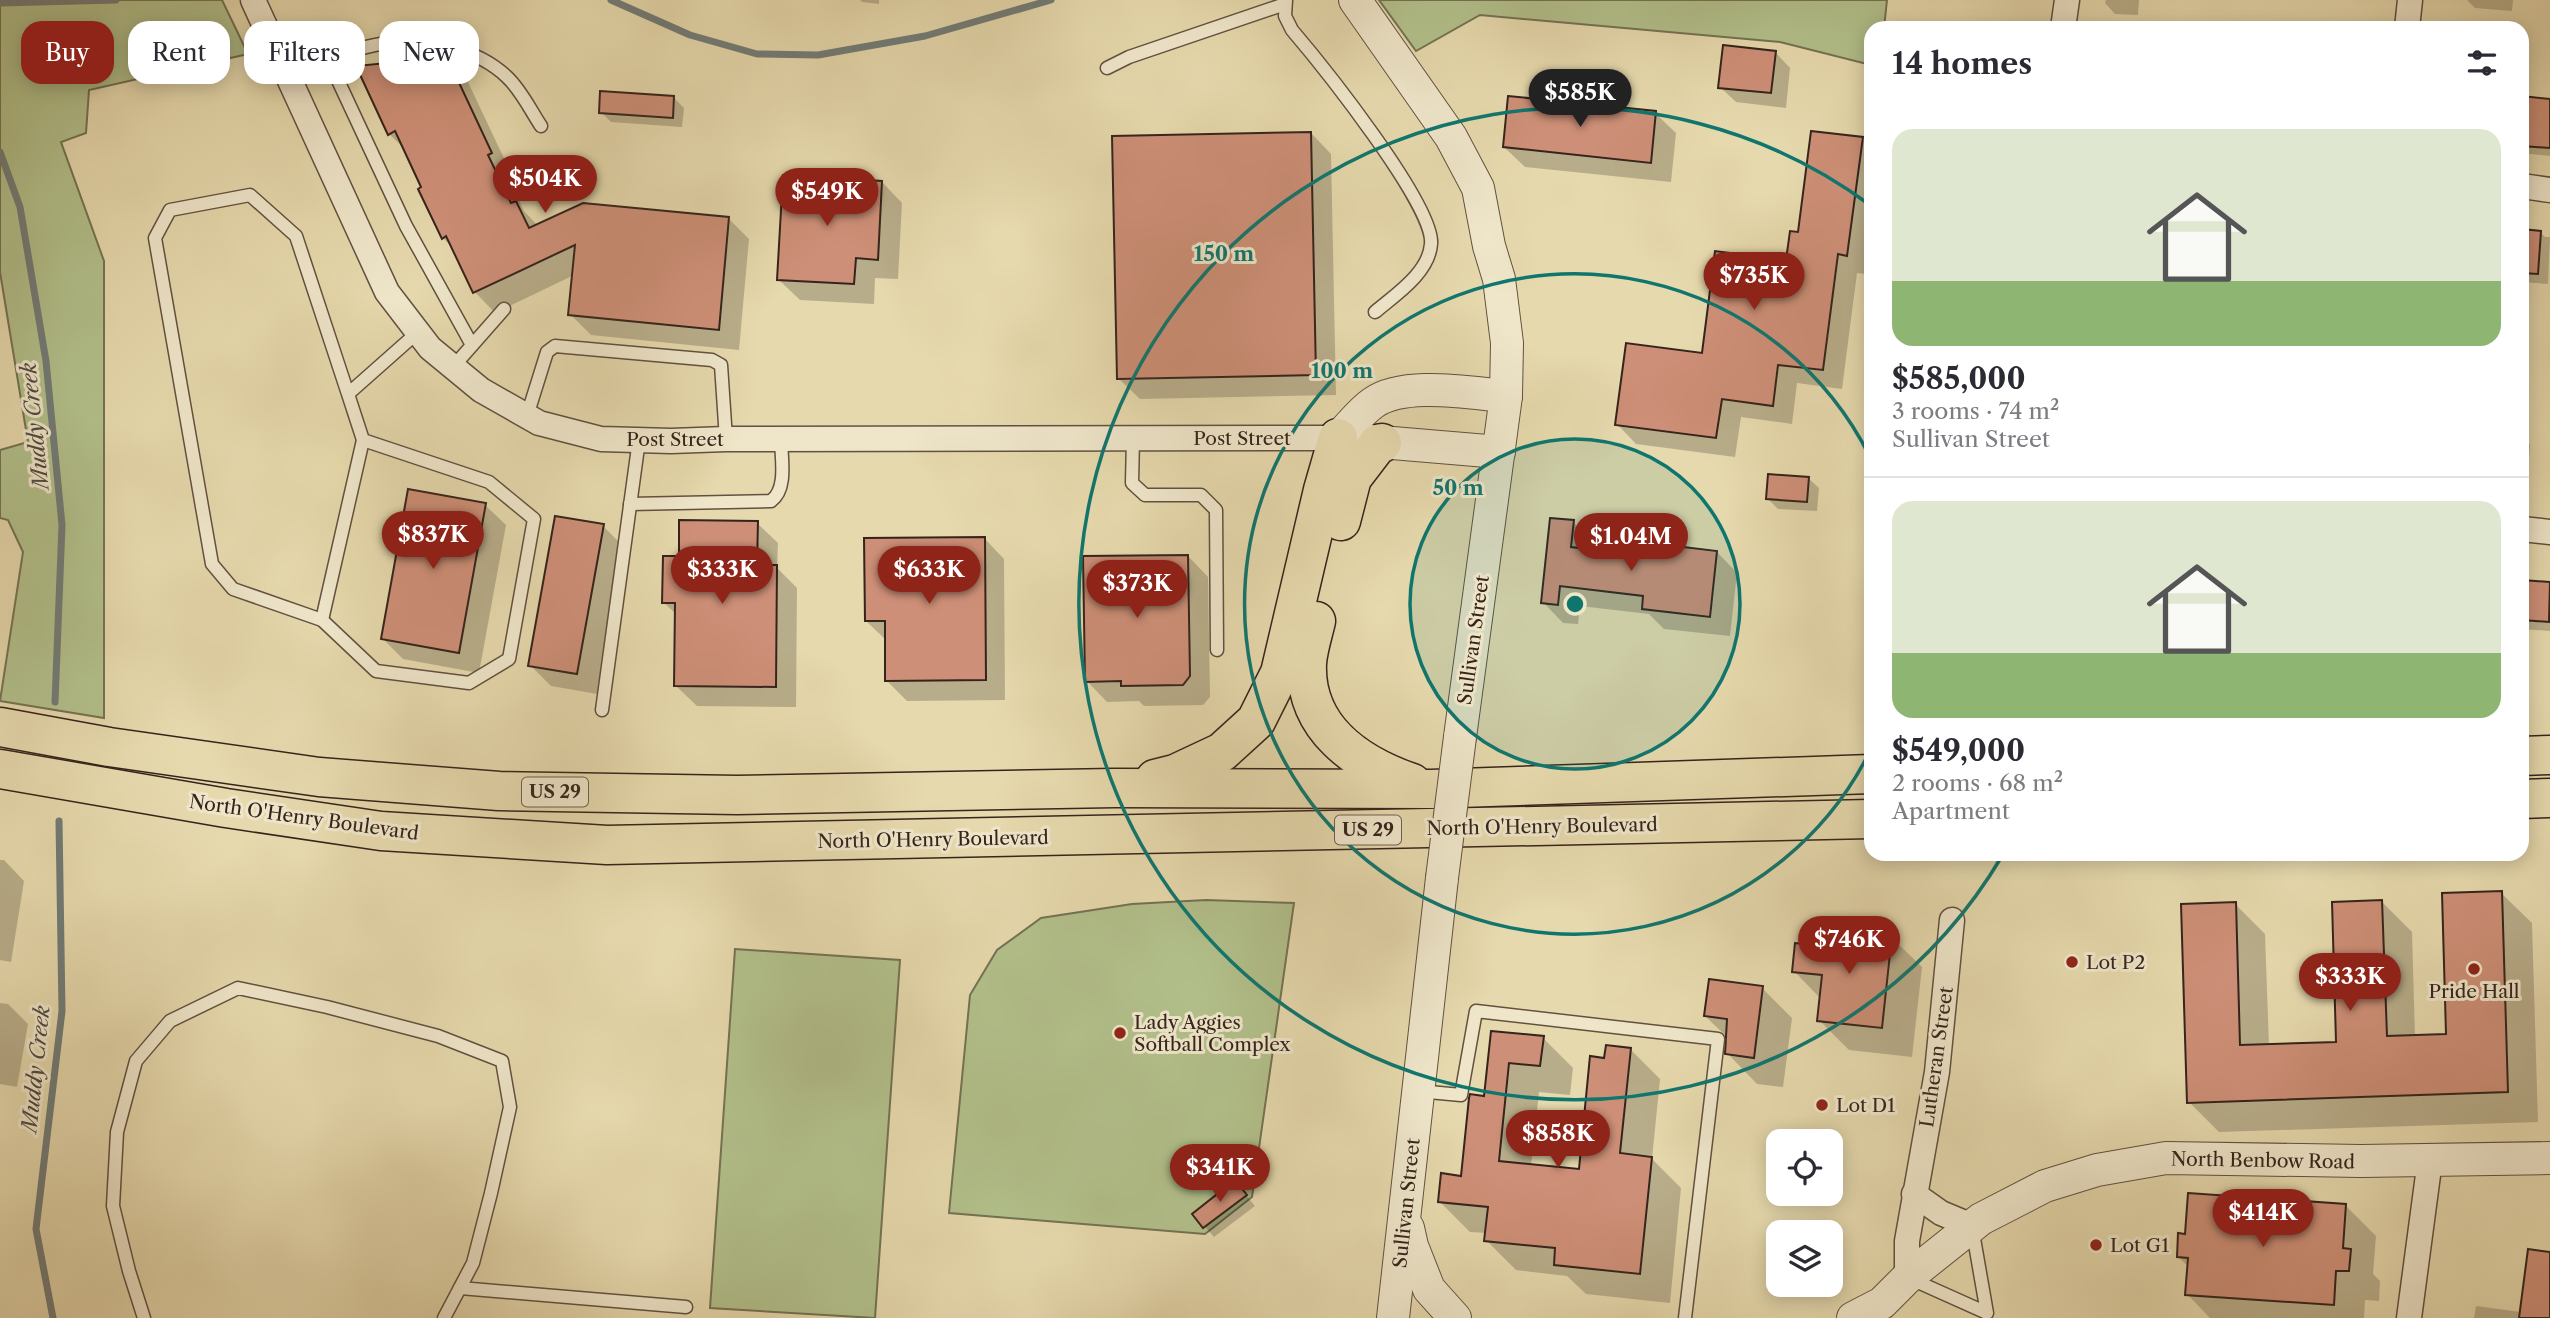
<!DOCTYPE html>
<html lang="en">
<head>
<meta charset="utf-8">
<style>
  body { margin:0; font-family:"Libre Caslon Text",serif; background:#f2f2f3; color:#2b2b33; height:100vh; display:flex; flex-direction:column; font-size:26px; white-space:nowrap }
  * { box-sizing:border-box; margin:0 }
  p { font-size:23px; color:#7c7c81 }
  .icon { flex:none; width:38px; height:38px; fill:none; stroke:currentColor; stroke-width:2; stroke-linecap:round; stroke-linejoin:round }
  .map { position:relative; flex:1; overflow:hidden }
  .drawer { position:absolute; left:1864px; top:21px; width:665px; height:840px; display:flex; flex-direction:column; background:#fff; border-radius:21px; box-shadow:0 4px 18px #0003 }
  .drawer>* { flex:none }
  .guide { position:absolute; left:21px; top:21px; width:665px; height:63px; display:flex; gap:14px }
  .tools { position:absolute; left:1766px; top:1129px; display:grid; gap:14px }
  .tools a { display:grid; place-items:center; width:77px; height:77px; border-radius:14px; background:#fff; box-shadow:0 4px 18px #0003; font-size:35px }
  .price { position:absolute; translate:-50% -60px; padding:0 16px; border-radius:24px; background:#8f2418; color:#fff; font-size:23px; line-height:46px; filter:drop-shadow(0 2px 4px #0008) }
  .price::after { content:''; position:absolute; left:50%; top:42px; width:21px; height:16px; margin-left:-10px; background:inherit; clip-path:polygon(0 0,100% 0,50% 100%) }
  .price.on { background:#222; color:#fff }
  ul { padding:0; list-style:none }
  li { display:grid; align-content:center; gap:14px; height:371px; padding:0 28px }
  li+li { border-top:2px solid #e1e1e2 }
  li span { display:grid; place-items:center; height:217px; border-radius:21px; color:#555 }
  li>.icon { margin-inline-start:auto }
  span .icon { width:126px; height:126px; fill:#fffc; stroke-width:1 }
  li b { font-size:30px }
  h2 { display:flex; justify-content:space-between; align-items:center; height:84px; padding:0 28px; font-size:30px }
  .pill { padding:0 24px; border-radius:21px; background:#fff; box-shadow:0 4px 18px #0003; font-size:24px; line-height:63px }
  .pill.on { background:#8f2418; color:#fff }
  .map>svg:first-child { display:block }
  .green { fill:#b2c08b; stroke:#747254; stroke-width:2 }
  .shadow { fill:#0003 }
  .lines { fill:none; stroke-linecap:round; stroke-linejoin:round }
  .stream { stroke:#727c78; stroke-width:7 }
  .building { fill:#cd8f77; stroke:#35241c; stroke-width:2 }
  .service-casing { stroke:#615140; stroke-width:15 }
  .minor-casing { stroke:#615140; stroke-width:27 }
  .tertiary-casing { stroke:#615140; stroke-width:34 }
  .motorway-casing { stroke:#35241c; stroke-width:41 }
  .service { stroke:#efe6ca; stroke-width:12 }
  .minor { stroke:#efe6ca; stroke-width:24 }
  .tertiary { stroke:#efe6ca; stroke-width:32 }
  .motorway { stroke:#e6d9ad; stroke-width:38 }
  .tertiary-bridge-casing { stroke:#615140; stroke-width:34; stroke-linecap:butt }
  .tertiary-bridge { stroke:#efe6ca; stroke-width:32 }
  .ring { fill:none; stroke:#0f766e; stroke-width:3.5 }
  .poi-dot { fill:#8f2418; stroke:#efe6ca; stroke-width:2.5 }
  .labels { text-anchor:middle; stroke-width:6; stroke-linejoin:round; paint-order:stroke }
  .shield { fill:#efe6ca; stroke:#6d5e50; stroke-width:2 }
  .shield-label { font-size:18px; font-weight:bold; fill:#35241c }
  .street-label { font-size:19px; fill:#35241c; stroke:#efe6ca }
  .poi-label { font-size:19px; fill:#35241c; stroke:#efe6ca; text-anchor:start }
  .water-label { font-size:21px; font-style:italic; fill:#4e4942; stroke:#efe6ca }
  .centre { fill:#0f766e; stroke:#efe6ca; stroke-width:3.5 }
  .ring-label { font-size:21px; text-anchor:middle; font-weight:bold; fill:#0f766e; stroke:#efe6ca; stroke-width:6; stroke-linejoin:round; paint-order:stroke }
</style>
</head>
<body>
<div class="map">
<svg width="2550" height="1318" viewBox="0 0 2550 1318">
  <rect width="100%" height="100%" fill="#e6d9ad"/>
  <filter id="stains"><feTurbulence type="fractalNoise" baseFrequency=".00286" numOctaves="4"/><feColorMatrix values="0 0 0 0 .2 0 0 0 0 .09 0 0 0 0 .02 0 0 0 .5 -.17"/></filter>
  <radialGradient id="worn" r=".72"><stop offset=".6" stop-color="#630" stop-opacity="0"/><stop offset="1" stop-color="#630" stop-opacity=".3"/></radialGradient>
  <g class="green">
    <path d="M0 0H222L248 54 89 90 86 133 61 142 104 261V718L0 701 23 552 8 520 0 518V450L28 442 0 272Z"/>
    <path d="M1379 0H1887L1884 28H1871V65L1780 42 1480 15 1416 51Z"/>
    <path d="M1206 900 1294 903 1252 1197 1205 1234 949 1213 970 995 997 950 1041 918 1132 904Z"/>
    <path d="M735 949 900 960 875 1318 710 1308Z"/>
  </g>
  <g class="shadow">
    <path d="M860 0H879V4L862 2Z"/>
    <path d="M2106 0H2139L2138 15 2115 14 2105 3Z"/>
    <path d="M2467 0H2513L2512 11 2475 8Z"/>
    <path d="M1775 52 1790 68 1786 108 1736 102 1720 87Z"/>
    <path d="M447 59 467 80 511 173 507 175 524 211 538 226 729 219 749 239 739 350 591 335 570 314 574 275 495 313 475 292 454 249 443 238 405 149 389 134Z"/>
    <path d="M674 98 684 108 682 127 611 122 601 112Z"/>
    <path d="M2522 98 2550 100V156L2522 153Z"/>
    <path d="M1655 113 1676 133 1671 182 1525 167 1504 147Z"/>
    <path d="M1311 133 1331 154 1336 395 1140 399 1119 379Z"/>
    <path d="M1862 139 1871 148V242L1866 274 1857 273 1842 389 1797 383 1792 424 1741 417 1735 457 1636 444 1617 424 1704 355 1788 262 1799 234Z"/>
    <path d="M882 182 902 203 898 279 875 278 874 304 800 300 779 280Z"/>
    <path d="M2522 231 2541 233 2545 237H2550L2548 284 2522 282Z"/>
    <path d="M2522 437 2530 445 2527 486H2522Z"/>
    <path d="M1808 478 1819 488 1817 511 1778 509 1768 499Z"/>
    <path d="M485 505 506 525 479 673 403 659 382 638Z"/>
    <path d="M1573 522 1594 543 1593 551 1651 558 1717 552 1737 573 1730 636 1664 629 1649 614 1580 606 1578 624 1563 623 1543 602Z"/>
    <path d="M757 523 778 543 777 568 797 588 796 707 697 706 676 686 677 615 664 603 680 558Z"/>
    <path d="M603 526 623 546 597 694 551 686 530 665Z"/>
    <path d="M984 538 1004 559 1005 700 907 701 887 681V641L866 621Z"/>
    <path d="M1188 556 1208 577 1210 697 1203 705 1144 706 1139 701 1107 702 1087 681Z"/>
    <path d="M2522 582 2550 584V631L2522 629Z"/>
    <path d="M0 860H4L24 881 11 962 0 960Z"/>
    <path d="M2501 893 2532 923 2538 1122 2219 1132 2189 1102 2235 904 2265 934 2269 1046 2338 1043 2382 902 2412 932 2415 1037 2448 1036Z"/>
    <path d="M1891 937 1922 967 1912 1057 1849 1050 1819 1020 1821 999 1794 971 1827 948Z"/>
    <path d="M1762 988 1792 1018 1783 1087 1757 1084 1727 1053 1728 1038 1705 1016Z"/>
    <path d="M0 1003 8 1004 28 1024 17 1087 0 1084Z"/>
    <path d="M1493 1033 1543 1038 1573 1068 1570 1095 1539 1092 1531 1166 1580 1171 1606 1060 1630 1049 1660 1079 1652 1159 1681 1188 1670 1303 1586 1294 1567 1276 1516 1270 1486 1240 1487 1233 1470 1232 1440 1202 1463 1177 1486 1097Z"/>
    <path d="M1235 1182 1255 1206 1214 1237 1194 1214Z"/>
    <path d="M2346 1206 2376 1236 2373 1274 2380 1281 2379 1301 2365 1300 2364 1318H2210L2187 1294 2189 1267 2178 1257Z"/>
    <path d="M2550 1253V1318H2474L2476 1306 2521 1312Z"/>
  </g>
  <g class="lines">
    <g class="stream">
      <path d="M611 0 690 35 757 54 818 55 925 36 1051 0"/>
      <path d="M0 3 116 0"/>
      <path d="M0 152 20 207 46 361 62 525 55 702"/>
      <path d="M53 1318 36 1229 62 1011 59 821"/>
    </g>
  </g>
  <g class="building">
    <path d="M1723 45 1776 51 1771 93 1718 88Z"/>
    <path d="M447 57 492 153 488 155 511 203 516 201 529 228 583 203 729 217 719 330 568 315 575 245 473 293 446 236 442 239 418 189 421 187 395 131 388 135 356 66Z"/>
    <path d="M600 91 674 96 673 118 599 113Z"/>
    <path d="M1508 96 1656 111 1651 163 1503 147Z"/>
    <path d="M2522 96 2550 99V148L2522 146Z"/>
    <path d="M1811 131 1863 137 1847 256 1838 254 1823 370 1778 365 1773 406 1722 399 1716 438 1615 425 1626 343 1702 353 1715 251 1786 260 1790 231 1798 232Z"/>
    <path d="M1311 132 1316 375 1117 379 1112 136Z"/>
    <path d="M783 175 882 181 878 260 856 258 854 284 777 280Z"/>
    <path d="M2522 229 2541 231 2538 274 2522 273Z"/>
    <path d="M1768 474 1809 477 1807 502 1766 499Z"/>
    <path d="M408 489 486 503 459 653 381 639Z"/>
    <path d="M555 516 604 524 577 674 528 666Z"/>
    <path d="M1550 518 1574 520 1571 547 1650 556 1651 543 1717 551 1710 617 1642 609 1643 596 1560 586 1558 605 1541 603Z"/>
    <path d="M679 520 758 521 757 565H777L776 687 674 686 675 603H662L663 556H679Z"/>
    <path d="M985 537 986 680 885 681V621H865L864 538Z"/>
    <path d="M1188 555 1190 676 1183 685 1121 686V681L1085 682 1083 556Z"/>
    <path d="M2522 580 2550 582 2549 622 2522 620Z"/>
    <path d="M2502 891 2508 1092 2187 1103 2181 904 2236 902 2240 1045 2336 1042 2332 902 2382 900 2387 1036 2446 1034 2442 893Z"/>
    <path d="M1827 928 1892 935 1882 1028 1817 1021 1822 975 1792 972 1795 943 1825 946Z"/>
    <path d="M1709 979 1763 986 1754 1058 1725 1054 1727 1019 1704 1016Z"/>
    <path d="M1491 1031 1544 1036 1540 1066 1509 1063 1499 1161 1579 1169 1590 1056 1604 1058 1606 1045 1631 1048 1620 1153 1652 1157 1640 1274 1554 1265 1555 1248 1484 1241 1488 1207 1438 1202 1441 1173 1461 1176 1469 1098 1470 1094 1484 1096Z"/>
    <path d="M1235 1180 1247 1195 1203 1228 1192 1214Z"/>
    <path d="M2188 1193 2346 1204 2343 1248 2351 1249 2349 1271H2336L2334 1305 2185 1295 2188 1258 2177 1257 2178 1233 2185 1234Z"/>
    <path d="M2528 1249 2550 1252V1318H2519Z"/>
  </g>
  <g class="lines">
    <g class="service-casing">
      <g id="service">
        <path d="M1286 0 1285 16 1292 30C1321 64 1435 206 1431 244 1429 273 1395 295 1375 312"/>
        <path d="M328 59 406 226 472 345"/>
        <path d="M1107 68 1129 57 1285 4"/>
        <path d="M288 74C319 62 353 48 386 43 426 37 478 49 507 77 521 90 531 111 541 126"/>
        <path d="M453 367 504 309"/>
        <path d="M348 394 363 440 489 482 534 519 509 659 469 683 376 671 322 620 233 589 212 564 155 238 170 210 250 195 296 236 348 394 418 332"/>
        <path d="M527 416 547 352 555 346 712 360 721 365 726 439"/>
        <path d="M1133 438 1132 483 1145 495H1201L1216 510 1217 650"/>
        <path d="M630 504 771 501C788 489 781 457 781 439"/>
        <path d="M322 620 363 440"/>
        <path d="M602 710 639 440"/>
        <path d="M1418 1091 1461 1095 1476 1011 1718 1039 1685 1318"/>
        <path d="M1911 1279 1987 1313 1972 1227"/>
        <path d="M460 1288 686 1307"/>
        <path d="M144 1318 129 1271 113 1206 117 1132 136 1061 170 1021 238 988 327 1007 438 1036 502 1061 510 1107 491 1193 473 1263 444 1318"/>
      </g>
    </g>
    <g class="minor-casing">
      <g id="minor">
        <path d="M253 0 387 292 430 348 481 390 539 423 601 439 671 441 726 439 1338 438"/>
        <path d="M2063 28 2067 0"/>
        <path d="M2407 28 2410 0"/>
        <path d="M2522 186 2550 190"/>
        <path d="M2522 529 2550 532"/>
        <path d="M1914 1194 1941 1213 1972 1226"/>
        <path d="M1907 1278V1241L1937 1072 1952 920"/>
        <path d="M2409 1318 2430 1160"/>
      </g>
    </g>
    <g class="tertiary-casing">
      <g id="tertiary">
        <path d="M1355 0 1451 137 1478 188 1489 246 1499 279 1507 343 1506 396 1460 737"/>
        <path d="M1338 438C1349 427 1360 412 1373 403 1404 381 1469 393 1506 396"/>
        <path d="M1357 440 1499 452"/>
        <path d="M1408 1228 1412 1246 1429 1289 1455 1318"/>
        <path d="M1393 1318 1442 878"/>
        <path d="M1853 1318 1882 1303 1907 1278 1981 1219 2045 1186 2097 1170 2166 1158 2361 1161 2550 1158"/>
      </g>
    </g>
    <g class="motorway-casing">
      <g id="motorway">
        <path d="M1341 521 1352 478 1378 444 1382 443"/>
        <path d="M1316 621C1313 634 1308 649 1307 663 1304 728 1357 764 1412 783"/>
        <path d="M0 727 109 747 319 777 499 791 737 795 1114 788 1431 789 1871 774"/>
        <path d="M2522 756 2550 755"/>
        <path d="M0 769 226 808 381 831 607 845 1871 819"/>
        <path d="M1155 779 1175 774 1222 752 1256 721 1280 673 1323 490 1338 438"/>
        <path d="M2522 799 2550 798"/>
      </g>
    </g>
    <use href="#service" class="service"/>
    <use href="#minor" class="minor"/>
    <use href="#tertiary" class="tertiary"/>
    <use href="#motorway" class="motorway"/>
    <g class="tertiary-bridge-casing">
      <path id="tertiary-bridge" d="M1442 878 1460 737"/>
    </g>
    <use href="#tertiary-bridge" class="tertiary-bridge"/>
  </g>
  <circle cx="1575" cy="604" r="165" fill="#0f766e" fill-opacity=".12"/>
  <g class="ring">
    <circle cx="1575" cy="604" r="165"/>
    <path d="M1870 751A330 330 0 1 1 1870 457"/>
    <path d="M2002 856A496 496 0 1 1 1870 205"/>
  </g>
  <g class="poi-dot">
    <circle cx="2072" cy="962" r="7"/>
    <circle cx="2474" cy="969" r="7"/>
    <circle cx="1120" cy="1033" r="7"/>
    <circle cx="1822" cy="1105" r="7"/>
    <circle cx="2096" cy="1245" r="7"/>
  </g>
  <g class="labels">
    <g class="shield">
      <rect x="522" y="777.5" width="66" height="29" rx="5"/>
      <rect x="1335" y="815.5" width="66" height="29" rx="5"/>
    </g>
    <g class="shield-label">
      <text x="555" y="798">US 29</text>
      <text x="1368" y="836">US 29</text>
    </g>
    <g class="street-label">
      <text x="1242" y="445">Post Street</text>
      <text x="675" y="446">Post Street</text>
      <text transform="translate(1473 640) rotate(-82)" y="7">Sullivan Street</text>
      <text transform="translate(304 817) rotate(8)" y="7">North O'Henry Boulevard</text>
      <text transform="translate(1542 826) rotate(-1)" y="7">North O'Henry Boulevard</text>
      <text transform="translate(933 839) rotate(-1)" y="7">North O'Henry Boulevard</text>
      <text transform="translate(1936 1057) rotate(-82)" y="7">Lutheran Street</text>
      <text transform="translate(2263 1160) rotate(1)" y="7">North Benbow Road</text>
      <text transform="translate(1406 1203) rotate(-84)" y="7">Sullivan Street</text>
    </g>
    <g class="poi-label">
      <text x="2086" y="969">Lot P2</text>
      <text x="2474" y="998" text-anchor="middle">Pride Hall</text>
      <text x="1134" y="1029">Lady Aggies<tspan x="1134" dy="22">Softball Complex</tspan></text>
      <text x="1836" y="1112">Lot D1</text>
      <text x="2110" y="1252">Lot G1</text>
    </g>
    <g class="water-label">
      <text transform="translate(35 426) rotate(-96)" y="7">Muddy Creek</text>
      <text transform="translate(36 1069) rotate(-84)" y="7">Muddy Creek</text>
    </g>
  </g>
  <circle cx="1575" cy="604" r="10" class="centre"/>
  <g class="ring-label">
    <text x="1224" y="261">150 m</text>
    <text x="1342" y="378">100 m</text>
    <text x="1458" y="495">50 m</text>
  </g>
  <rect width="100%" height="100%" filter="url(#stains)"/>
  <rect width="100%" height="100%" fill="url(#worn)"/>
</svg>
<div class="tools">
<a><svg class="icon" aria-label="locate" viewBox="0 0 24 24"><circle cx="12" cy="12" r="6"/><path d="M12 2v4M12 18v4M2 12h4M18 12h4"/></svg></a>
<a><svg class="icon" aria-label="layers" viewBox="0 0 24 24"><path d="M12 4l9 5-9 5-9-5zM3 14l9 5 9-5"/></svg></a>
</div>
<b class="price on" style="left:1580px;top:129px">$585K</b>
<b class="price" style="left:545px;top:215px">$504K</b>
<b class="price" style="left:827px;top:228px">$549K</b>
<b class="price" style="left:1754px;top:312px">$735K</b>
<b class="price" style="left:433px;top:571px">$837K</b>
<b class="price" style="left:1631px;top:573px">$1.04M</b>
<b class="price" style="left:722px;top:606px">$333K</b>
<b class="price" style="left:929px;top:606px">$633K</b>
<b class="price" style="left:1137px;top:620px">$373K</b>
<b class="price" style="left:1849px;top:976px">$746K</b>
<b class="price" style="left:2350px;top:1013px">$333K</b>
<b class="price" style="left:1558px;top:1170px">$858K</b>
<b class="price" style="left:1220px;top:1204px">$341K</b>
<b class="price" style="left:2263px;top:1249px">$414K</b>
<div class="guide">
<a class="pill on">Buy</a>
<a class="pill">Rent</a>
<a class="pill">Filters</a>
<a class="pill">New</a>
</div>
<section class="drawer">
<h2>14 homes<svg class="icon" aria-label="filters" viewBox="0 0 24 24"><path d="M4 7h16M4 17h16"/><circle cx="9" cy="7" r="2"/><circle cx="15" cy="17" r="2"/></svg></h2>
<ul>
<li><span style="background:linear-gradient(#dfe7d0 70%,#8fb573 0)"><svg class="icon" aria-label="home" viewBox="0 0 24 24"><path d="M3 11l9-7 9 7M6 9v11h12V9"/></svg></span><div><b>$585,000</b><p>3 rooms · 74 m²</p><p>Sullivan Street</p></div></li>
<li><span style="background:linear-gradient(#dfe7d0 70%,#8fb573 0)"><svg class="icon" aria-label="home" viewBox="0 0 24 24"><path d="M3 11l9-7 9 7M6 9v11h12V9"/></svg></span><div><b>$549,000</b><p>2 rooms · 68 m²</p><p>Apartment</p></div></li>
</ul>
</section>
</div>
</body>
</html>
